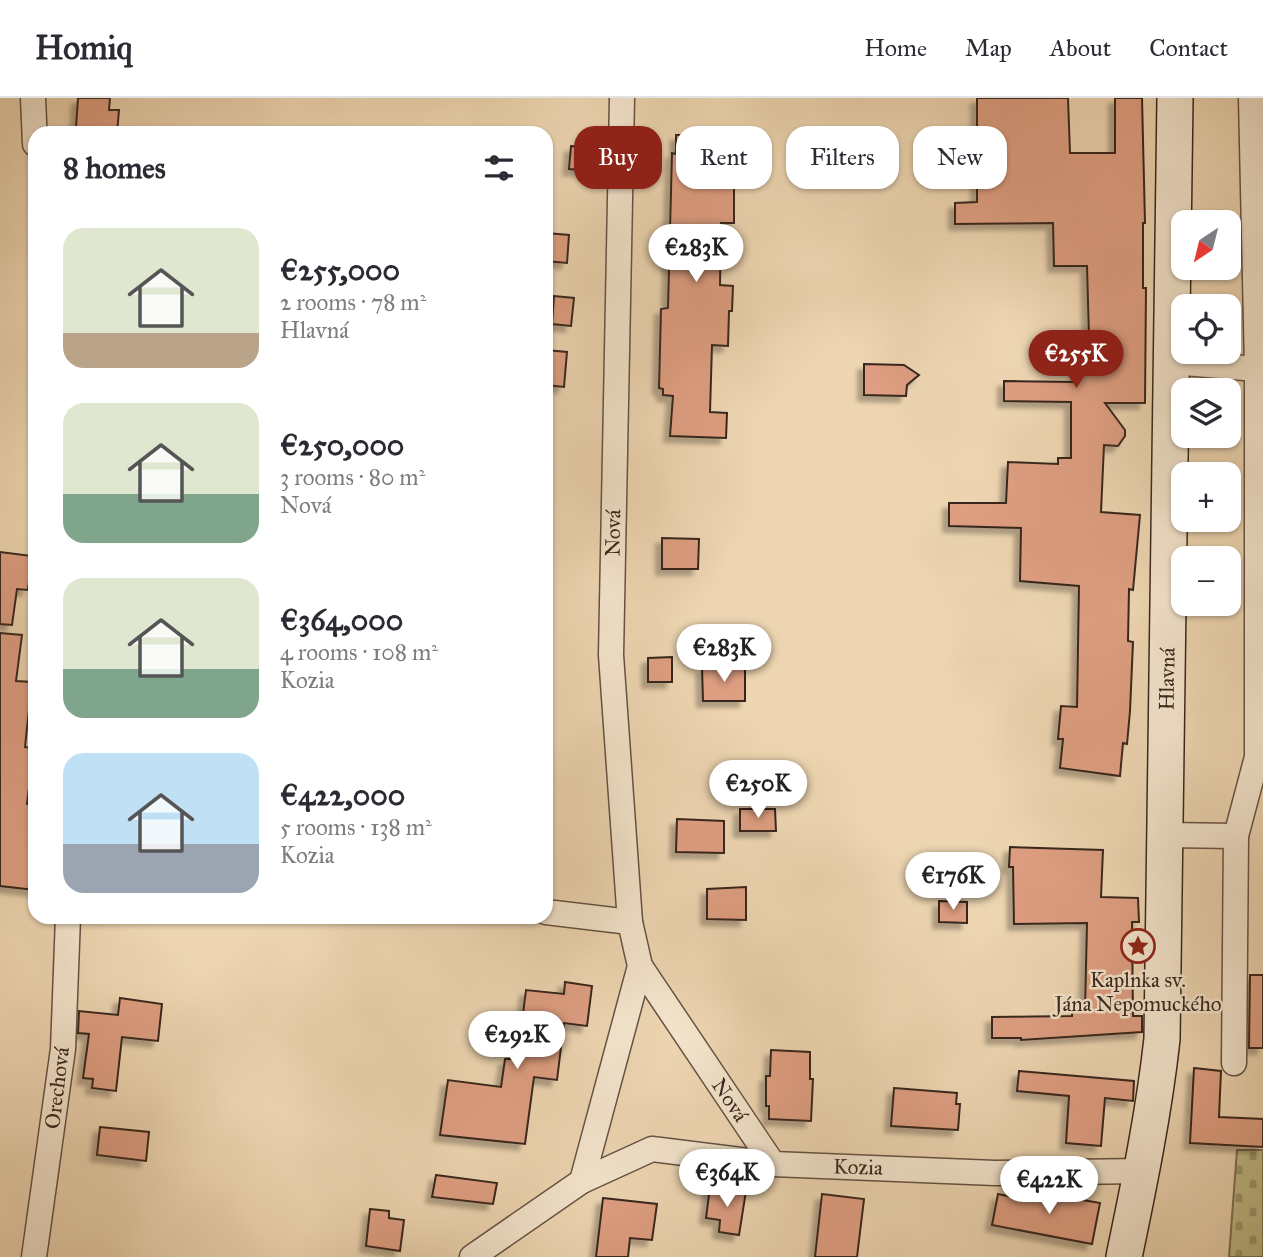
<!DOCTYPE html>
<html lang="en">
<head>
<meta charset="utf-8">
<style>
  body { margin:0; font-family:"IM FELL Great Primer",serif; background:#f2f2f3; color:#2b2b33; height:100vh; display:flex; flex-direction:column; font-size:26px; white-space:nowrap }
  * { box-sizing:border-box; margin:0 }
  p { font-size:23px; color:#7c7c81 }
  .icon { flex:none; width:38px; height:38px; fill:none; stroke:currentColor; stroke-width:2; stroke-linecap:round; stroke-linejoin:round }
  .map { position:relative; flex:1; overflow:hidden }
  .panel { position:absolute; left:28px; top:28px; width:525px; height:798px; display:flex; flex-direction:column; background:#fff; border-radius:21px; box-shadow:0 2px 5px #0004 }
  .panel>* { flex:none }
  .hud { position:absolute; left:574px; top:28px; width:583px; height:63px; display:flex; gap:14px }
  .needle { width:46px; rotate:215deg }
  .buttons { position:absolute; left:1171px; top:112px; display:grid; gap:14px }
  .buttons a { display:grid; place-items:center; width:70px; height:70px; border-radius:14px; background:#fff; box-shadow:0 2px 5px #0004; font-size:35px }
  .price { position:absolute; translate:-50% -60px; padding:0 16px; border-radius:24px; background:#fff; color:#222; font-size:23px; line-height:46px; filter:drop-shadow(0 2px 4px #0008) }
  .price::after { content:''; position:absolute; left:50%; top:42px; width:21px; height:16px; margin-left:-10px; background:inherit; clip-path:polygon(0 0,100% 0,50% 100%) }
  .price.active { background:#8f2418; color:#fff }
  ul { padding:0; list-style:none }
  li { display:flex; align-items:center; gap:21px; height:175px; padding:0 35px }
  li span { display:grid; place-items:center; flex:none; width:196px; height:140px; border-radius:21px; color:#555 }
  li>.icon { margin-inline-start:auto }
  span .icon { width:84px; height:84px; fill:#fffc; stroke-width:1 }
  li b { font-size:30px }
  h2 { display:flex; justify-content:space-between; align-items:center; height:84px; padding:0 35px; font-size:30px }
  .tag { padding:0 24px; border-radius:21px; background:#fff; box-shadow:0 2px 5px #0004; font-size:24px; line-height:63px }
  .tag.active { background:#8f2418; color:#fff }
  header { display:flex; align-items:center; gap:42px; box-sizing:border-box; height:98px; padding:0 35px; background:#fff; border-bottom:2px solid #e1e1e2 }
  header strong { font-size:33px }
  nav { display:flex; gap:38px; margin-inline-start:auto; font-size:24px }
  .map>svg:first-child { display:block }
  .cemetery { fill:url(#cemetery-stones); stroke:#7c7152; stroke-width:2 }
  .building { fill:#de9e81; stroke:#38271e; stroke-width:2; filter:url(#shadow) }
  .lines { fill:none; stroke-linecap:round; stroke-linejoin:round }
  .street-casing { stroke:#655243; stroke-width:27 }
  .secondary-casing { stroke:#38271e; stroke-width:38 }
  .street { stroke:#f3e4cc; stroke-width:24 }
  .secondary { stroke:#f3e4cc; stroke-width:35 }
  .labels { text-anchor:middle; stroke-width:5; stroke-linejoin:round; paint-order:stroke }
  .street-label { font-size:21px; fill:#38271e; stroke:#f3e4cc }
  .poi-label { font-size:21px; fill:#38271e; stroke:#f3e4cc }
</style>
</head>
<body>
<header>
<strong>Homiq</strong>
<nav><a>Home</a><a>Map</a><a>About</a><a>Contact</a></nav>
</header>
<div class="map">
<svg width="1263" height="1159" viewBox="0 0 1263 1159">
  <defs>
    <pattern id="cemetery-stones" width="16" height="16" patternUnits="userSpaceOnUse" patternTransform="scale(1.75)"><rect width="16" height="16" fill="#bfbb87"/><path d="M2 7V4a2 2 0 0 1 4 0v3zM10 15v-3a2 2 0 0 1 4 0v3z" fill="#9c986e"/></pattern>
    <filter id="shadow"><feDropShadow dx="-6" dy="6" stdDeviation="2" flood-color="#0004"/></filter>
  </defs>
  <rect width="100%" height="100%" fill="#edd5b1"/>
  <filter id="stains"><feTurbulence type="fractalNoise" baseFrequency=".00286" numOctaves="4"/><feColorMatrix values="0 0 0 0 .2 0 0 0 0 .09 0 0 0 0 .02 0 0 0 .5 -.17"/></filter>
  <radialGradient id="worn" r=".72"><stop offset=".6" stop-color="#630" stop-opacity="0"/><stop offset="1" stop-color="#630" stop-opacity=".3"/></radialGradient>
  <path class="cemetery" d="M1237 1052H1263V1159H1229Z"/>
  <g class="building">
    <path d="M78 0H110L109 12H119L117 35 76 29Z"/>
    <path d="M977 0H1068L1070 55H1115V0H1142L1145 125H1143V190H1146L1145 305H1105L1125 332V338L1118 348 1104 347 1101 414 1140 417 1133 492 1129 491 1128 543 1133 544 1130 613 1127 646 1123 645 1120 678 1060 670 1063 641H1058L1061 608 1077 609 1079 488 1020 483 1021 430 949 428V405H1006L1008 364 1058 366V360H1071V304L1004 303V283L1078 284 1077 239H1089L1087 168H1054L1053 125 955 126V105L977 104Z"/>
    <path d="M676 37H722L721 66H734V125H721L720 187 733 188 732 213H729L728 248 712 247 710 314 727 315 726 340 670 338 673 298 663 297V291L659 290 661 211 668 210 672 55 676 56Z"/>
    <path d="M571 48 596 51 594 73 569 71Z"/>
    <path d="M546 135 569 137 567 165 546 163Z"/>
    <path d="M554 198 574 200 571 228 552 226Z"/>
    <path d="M546 252 567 254 564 289 546 287Z"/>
    <path d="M864 266 904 267 919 277 907 287 906 298 864 297Z"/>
    <path d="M662 440 699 441 698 471H662Z"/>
    <path d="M0 454 32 458 28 492 17 491 12 527 0 526Z"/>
    <path d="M0 535 22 537 16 583 32 584 25 649 34 650 27 706 35 707V792L0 788Z"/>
    <path d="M672 559V584H648V560Z"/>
    <path d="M745 569V603H703L702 570Z"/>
    <path d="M740 711H775L776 733H740Z"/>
    <path d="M677 721 724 723V755L676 754Z"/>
    <path d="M1010 749 1103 752 1101 799 1138 800 1139 824H1132L1133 918H1142V934L1021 942V940H992V919L1072 918V913L1085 912 1087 825 1014 826 1013 769H1009Z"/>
    <path d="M746 789V822L707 821V791Z"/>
    <path d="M939 803 967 804V825L939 824Z"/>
    <path d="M1250 877H1263V950H1249Z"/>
    <path d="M565 884 592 888 587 928 564 925 557 982 534 979 525 1046 440 1037 448 982 501 989 505 961H513L515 948H519L526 892 564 896Z"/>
    <path d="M120 900 162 906 158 943 122 939 116 993 92 990 93 981 83 980 89 936 78 935 79 913 118 917Z"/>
    <path d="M771 952 810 954V981H813L811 1023 769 1021V1008H766V978H770Z"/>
    <path d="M1194 970 1221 973 1219 1019 1263 1021V1049L1190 1045Z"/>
    <path d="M1019 973 1134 983 1133 1003 1105 1000 1101 1048 1066 1045 1069 998 1017 993Z"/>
    <path d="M894 990 957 995 956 1006H960L958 1032 891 1028Z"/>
    <path d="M100 1029 149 1034 146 1063 97 1057Z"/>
    <path d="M436 1077 497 1085 493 1106 432 1099Z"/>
    <path d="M710 1089 746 1093 739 1137 719 1134 720 1122 706 1120Z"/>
    <path d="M822 1096 864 1101 857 1159H815Z"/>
    <path d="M998 1096 1028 1102 1029 1097 1048 1101 1049 1096 1100 1105 1092 1146 992 1127Z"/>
    <path d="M603 1100 657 1106 652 1142 630 1140 628 1159H596Z"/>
    <path d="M370 1111 389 1113V1120L404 1122 400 1153 366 1148Z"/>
  </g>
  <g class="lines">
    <g class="street-casing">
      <g id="street">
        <path d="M33 0 35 46"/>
        <path d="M1172 264 1257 271"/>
        <path d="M1166 737 1236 738"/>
        <path d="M546 814 630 824"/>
        <path d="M640 868 773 1066"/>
        <path d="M1234 965 1236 738 1257 659V271L1251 0"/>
        <path d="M582 1083 640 868 630 824 611 557 622 0"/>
        <path d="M34 1159 63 951 68 819"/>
        <path d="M472 1159 582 1083 652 1051 773 1066 995 1075 1142 1073"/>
      </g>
    </g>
    <g class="secondary-casing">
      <path id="secondary" d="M1124 1159C1139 1087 1154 1014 1162 941L1175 0"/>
    </g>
    <use href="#street" class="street"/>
    <use href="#secondary" class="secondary"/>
  </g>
  <defs>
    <g id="sight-ring" transform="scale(1.75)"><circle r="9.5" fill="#f3e4cc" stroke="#8f2418" stroke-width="1.5"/><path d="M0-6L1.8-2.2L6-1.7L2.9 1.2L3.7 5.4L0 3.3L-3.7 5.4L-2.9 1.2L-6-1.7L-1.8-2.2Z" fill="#8f2418"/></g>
  </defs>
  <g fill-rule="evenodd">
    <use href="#sight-ring" x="1138" y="848"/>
  </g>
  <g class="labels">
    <g class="street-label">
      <text transform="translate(613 435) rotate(-89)" y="7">Nová</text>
      <text transform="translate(1167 581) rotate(-89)" y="7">Hlavná</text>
      <text transform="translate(57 990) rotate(-83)" y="7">Orechová</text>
      <text transform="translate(730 1002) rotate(56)" y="7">Nová</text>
      <text transform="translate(858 1069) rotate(2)" y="7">Kozia</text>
    </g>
    <g class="poi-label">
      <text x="1138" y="889">Kaplnka sv.<tspan x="1138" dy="24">Jána Nepomuckého</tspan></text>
    </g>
  </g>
  <rect width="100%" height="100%" filter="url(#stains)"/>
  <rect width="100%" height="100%" fill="url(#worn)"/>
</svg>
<div class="buttons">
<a><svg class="needle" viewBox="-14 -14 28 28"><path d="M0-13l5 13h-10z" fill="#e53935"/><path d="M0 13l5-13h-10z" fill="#7c7c81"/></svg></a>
<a><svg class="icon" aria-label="locate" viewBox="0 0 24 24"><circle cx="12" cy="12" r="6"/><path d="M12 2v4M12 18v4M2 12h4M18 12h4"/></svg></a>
<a><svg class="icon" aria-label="layers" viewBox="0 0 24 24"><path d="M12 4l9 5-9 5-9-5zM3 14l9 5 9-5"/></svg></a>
<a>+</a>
<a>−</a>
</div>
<b class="price" style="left:696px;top:186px">€283K</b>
<b class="price active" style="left:1076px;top:292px">€255K</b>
<b class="price" style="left:724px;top:586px">€283K</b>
<b class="price" style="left:758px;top:722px">€250K</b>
<b class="price" style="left:953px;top:814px">€176K</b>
<b class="price" style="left:517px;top:973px">€292K</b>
<b class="price" style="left:727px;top:1111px">€364K</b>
<b class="price" style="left:1049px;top:1118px">€422K</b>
<div class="hud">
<a class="tag active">Buy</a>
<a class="tag">Rent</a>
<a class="tag">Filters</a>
<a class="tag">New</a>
</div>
<section class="panel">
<h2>8 homes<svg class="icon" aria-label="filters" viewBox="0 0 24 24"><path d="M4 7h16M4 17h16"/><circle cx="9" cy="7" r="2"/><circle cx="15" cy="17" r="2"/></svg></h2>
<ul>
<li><span style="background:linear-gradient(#dfe7d0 75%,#b9a48a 0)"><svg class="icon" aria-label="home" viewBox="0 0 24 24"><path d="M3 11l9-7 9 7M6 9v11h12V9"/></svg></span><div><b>€255,000</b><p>2 rooms · 78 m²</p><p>Hlavná</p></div></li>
<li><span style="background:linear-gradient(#dfe7d0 65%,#7fa58c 0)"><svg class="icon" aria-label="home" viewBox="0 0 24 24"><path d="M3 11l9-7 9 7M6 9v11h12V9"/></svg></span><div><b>€250,000</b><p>3 rooms · 80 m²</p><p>Nová</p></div></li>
<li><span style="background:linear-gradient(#dfe7d0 65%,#7fa58c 0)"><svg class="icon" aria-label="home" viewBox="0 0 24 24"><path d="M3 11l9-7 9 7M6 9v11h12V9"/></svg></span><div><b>€364,000</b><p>4 rooms · 108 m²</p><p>Kozia</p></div></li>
<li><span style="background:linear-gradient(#bfe0f5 65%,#9aa5b1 0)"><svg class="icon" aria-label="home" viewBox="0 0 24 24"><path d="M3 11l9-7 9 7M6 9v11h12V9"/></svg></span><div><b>€422,000</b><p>5 rooms · 138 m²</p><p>Kozia</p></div></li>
</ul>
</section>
</div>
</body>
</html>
